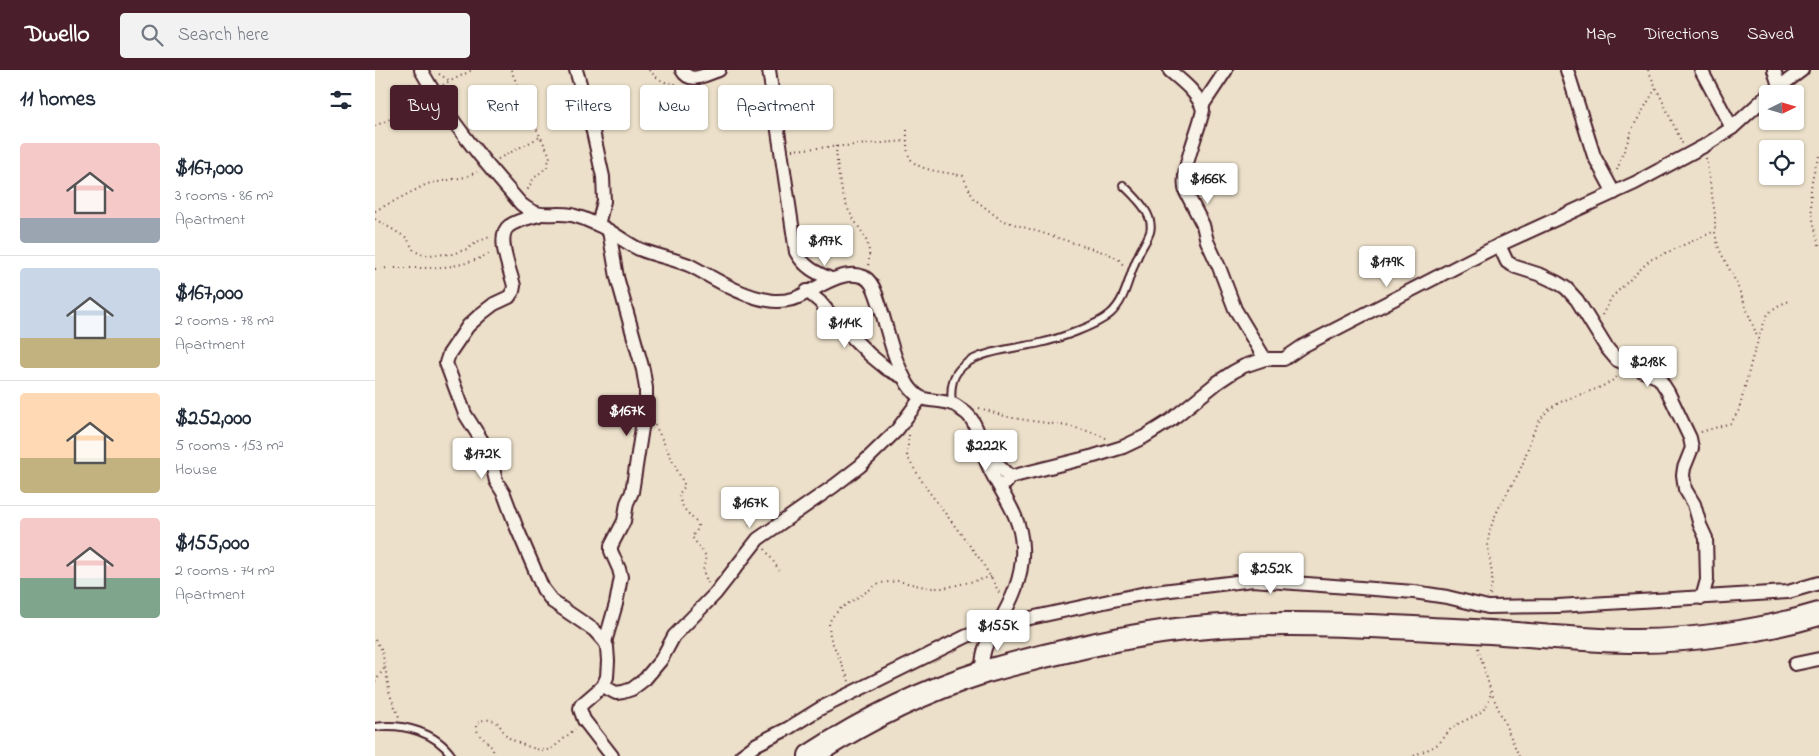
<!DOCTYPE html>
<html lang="en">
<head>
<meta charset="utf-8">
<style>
  body { margin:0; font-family:"Indie Flower",sans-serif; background:#f2f2f3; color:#1f2937; height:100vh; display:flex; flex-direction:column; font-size:19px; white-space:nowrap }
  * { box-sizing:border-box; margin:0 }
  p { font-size:16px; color:#747a83 }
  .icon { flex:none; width:28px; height:28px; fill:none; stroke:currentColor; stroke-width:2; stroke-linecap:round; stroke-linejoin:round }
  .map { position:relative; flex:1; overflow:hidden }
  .drawer { display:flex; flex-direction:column; background:#fff; width:375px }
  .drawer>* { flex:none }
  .banner { position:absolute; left:15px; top:15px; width:475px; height:45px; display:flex; gap:10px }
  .needle { width:32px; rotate:85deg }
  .buttons { position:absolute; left:1384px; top:15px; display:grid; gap:10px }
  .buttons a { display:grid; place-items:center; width:45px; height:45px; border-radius:5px; background:#fff; box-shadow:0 1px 4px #0004; font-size:25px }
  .price { position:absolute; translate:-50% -42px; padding:0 11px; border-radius:5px; background:#fff; color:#222; font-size:16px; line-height:32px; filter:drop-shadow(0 1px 2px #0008) }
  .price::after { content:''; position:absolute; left:50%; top:30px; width:15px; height:11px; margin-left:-8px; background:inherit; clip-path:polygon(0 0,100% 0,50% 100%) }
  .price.on { background:#4a1f2b; color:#fff }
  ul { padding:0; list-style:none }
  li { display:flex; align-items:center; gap:15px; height:125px; padding:0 20px }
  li+li { border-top:1px solid #e0e1e3 }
  li span { display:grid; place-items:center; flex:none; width:140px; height:100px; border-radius:5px; color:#555 }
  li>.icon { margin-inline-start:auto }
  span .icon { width:60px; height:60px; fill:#fffc; stroke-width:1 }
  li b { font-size:21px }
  h2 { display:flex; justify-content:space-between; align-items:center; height:60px; padding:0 20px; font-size:21px }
  .pill { padding:0 18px; border-radius:5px; background:#fff; box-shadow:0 1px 4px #0004; font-size:18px; line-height:45px }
  .pill.on { background:#4a1f2b; color:#fff }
  header { display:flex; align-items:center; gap:30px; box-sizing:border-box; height:70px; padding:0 25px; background:#4a1f2b; color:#fff }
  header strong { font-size:24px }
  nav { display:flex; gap:28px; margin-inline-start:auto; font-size:18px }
  .search { width:350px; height:45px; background:#f2f2f3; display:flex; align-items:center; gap:12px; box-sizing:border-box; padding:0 18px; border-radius:5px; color:#747a83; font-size:19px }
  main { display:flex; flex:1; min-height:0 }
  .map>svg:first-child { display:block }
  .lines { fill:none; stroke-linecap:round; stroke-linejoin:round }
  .lane-casing { stroke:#4a1f2b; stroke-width:10 }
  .street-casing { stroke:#4a1f2b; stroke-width:16 }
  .highway-casing { stroke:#4a1f2b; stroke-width:26 }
  .path { stroke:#4a1f2b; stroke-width:2; stroke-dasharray:1 4; stroke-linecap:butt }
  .lane { stroke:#f7f3e8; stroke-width:6 }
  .street { stroke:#f7f3e8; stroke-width:12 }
  .highway { stroke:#f7f3e8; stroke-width:22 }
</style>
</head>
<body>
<header>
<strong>Dwello</strong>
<div class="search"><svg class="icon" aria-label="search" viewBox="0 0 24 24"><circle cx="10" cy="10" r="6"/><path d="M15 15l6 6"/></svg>Search here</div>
<nav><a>Map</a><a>Directions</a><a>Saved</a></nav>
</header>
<main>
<section class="drawer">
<h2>11 homes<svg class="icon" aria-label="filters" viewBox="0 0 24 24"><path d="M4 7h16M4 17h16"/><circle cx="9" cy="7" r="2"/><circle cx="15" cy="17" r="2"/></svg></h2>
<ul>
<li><span style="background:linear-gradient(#f6c9c9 75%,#9aa5b1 0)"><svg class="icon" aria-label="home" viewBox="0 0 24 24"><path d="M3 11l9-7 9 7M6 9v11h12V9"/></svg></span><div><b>$167,000</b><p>3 rooms · 86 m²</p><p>Apartment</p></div></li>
<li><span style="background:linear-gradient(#c9d6e8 70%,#c2b280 0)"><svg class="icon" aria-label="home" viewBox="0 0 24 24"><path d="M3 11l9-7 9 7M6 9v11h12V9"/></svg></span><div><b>$167,000</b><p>2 rooms · 78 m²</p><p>Apartment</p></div></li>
<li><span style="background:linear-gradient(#ffd9b3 65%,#c2b280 0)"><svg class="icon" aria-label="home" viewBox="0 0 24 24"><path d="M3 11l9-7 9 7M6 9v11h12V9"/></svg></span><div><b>$252,000</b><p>5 rooms · 153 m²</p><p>House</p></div></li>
<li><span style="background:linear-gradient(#f6c9c9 60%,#7fa58c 0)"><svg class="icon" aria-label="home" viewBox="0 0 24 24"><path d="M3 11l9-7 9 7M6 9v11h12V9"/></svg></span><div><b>$155,000</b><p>2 rooms · 74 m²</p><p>Apartment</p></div></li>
</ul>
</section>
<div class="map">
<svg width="1444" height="686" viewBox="0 0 1444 686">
  <rect width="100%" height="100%" fill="#ece0ca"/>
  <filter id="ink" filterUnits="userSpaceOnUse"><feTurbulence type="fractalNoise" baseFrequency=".02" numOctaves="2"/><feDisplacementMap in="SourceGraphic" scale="10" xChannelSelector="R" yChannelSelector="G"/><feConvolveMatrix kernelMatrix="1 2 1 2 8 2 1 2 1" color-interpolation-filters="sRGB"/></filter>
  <g filter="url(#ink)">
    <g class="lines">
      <g class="lane-casing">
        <g id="lane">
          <path d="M577 334C576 326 576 318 578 311 586 281 640 279 665 273 683 269 721 256 735 244 752 229 753 206 763 186 766 178 772 171 775 162 780 144 759 126 748 115"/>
          <path d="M0 657C28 653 61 662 77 686"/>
        </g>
      </g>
      <g class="street-casing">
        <g id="street">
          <path d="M46 0C73 49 109 92 146 134 167 151 174 141 197 145 205 147 213 150 221 154 236 160 249 172 264 179 281 186 300 189 316 196 341 209 365 226 393 230 401 232 410 231 418 229 438 223 465 197 489 207 495 210 499 218 501 224 512 254 516 286 533 315 547 336 557 327 577 334 582 335 586 340 591 343 604 354 606 377 612 393 624 422 646 443 647 477 649 506 636 532 622 556 617 565 611 572 609 582 607 589 607 596 607 603"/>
          <path d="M201 0 215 48 228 107 229 131 223 155"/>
          <path d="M307 0C315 15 331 4 344 0"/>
          <path d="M394 0 421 182C429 197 441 203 456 209"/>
          <path d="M1192 0 1219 86 1239 123"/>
          <path d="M1326 0 1357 58"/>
          <path d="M1399 0 1404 16"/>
          <path d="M795 1C807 11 824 24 828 40 824 61 804 102 811 122L828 155 832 171 844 197 860 239 890 289"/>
          <path d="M1395 24 1427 0"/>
          <path d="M827 36 851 0"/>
          <path d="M164 145C154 148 142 150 134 156 120 166 136 202 139 216L138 221 134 227 119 234 106 244 93 256 74 284 71 293 90 344 114 382 121 411 129 424 141 456 168 519 178 532 219 560 230 572 232 577 233 591 232 607 228 616 206 635 205 639 209 650 237 686"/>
          <path d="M1124 175 1132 192 1141 197 1166 205 1183 213 1191 218 1202 230 1231 277 1242 290 1284 308 1293 322 1315 368 1317 378 1309 398 1308 405 1310 419 1319 434 1325 455 1331 468 1332 510 1327 528"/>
          <path d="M432 221 445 232 461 251 495 285 512 299 528 307"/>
          <path d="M612 380 625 397 635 407 631 413"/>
          <path d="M635 407 719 386 748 377 769 367 796 350 843 312 858 302 869 296 890 289H909L928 276 1124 175 1260 113 1329 76 1357 58 1392 26"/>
          <path d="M230 572 241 534 246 507 244 499 236 481V476L249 451 252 433 257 422 271 332V318L268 300 242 207 234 161"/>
          <path d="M1420 594 1444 589"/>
          <path d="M228 616 241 623 248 622 257 619 270 609 286 590 299 566 340 524 383 469 459 416 485 396 522 360 545 329"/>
          <path d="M366 686 382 674 412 659 446 638 592 566 623 555 771 523 878 510 1039 522 1072 527 1113 537 1183 536 1413 522 1444 513"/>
        </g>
      </g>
      <g class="highway-casing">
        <path id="highway" d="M435 686C487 652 549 621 609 602 640 593 672 585 704 578 746 568 790 560 833 557 920 550 1010 557 1098 561 1150 564 1202 570 1254 571 1313 572 1388 561 1444 544"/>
      </g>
      <g class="path">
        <path d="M136 0 155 46 175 86 172 97 158 109 151 123"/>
        <path d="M274 0C282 9 290 14 302 14"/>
        <path d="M1273 0 1308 75"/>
        <path d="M64 4 75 11"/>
        <path d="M68 15 97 0"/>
        <path d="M0 56 52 32"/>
        <path d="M532 60C532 68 531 81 535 88 543 102 574 102 588 106L598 128 626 150 734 184 744 190 750 197"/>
        <path d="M461 76C462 96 464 115 471 134 480 159 499 166 493 196"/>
        <path d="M417 80 532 71"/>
        <path d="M1444 86C1431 120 1435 141 1444 175"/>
        <path d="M1331 88 1340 144V164L1344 179 1361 212 1384 271"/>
        <path d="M123 89 165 67"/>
        <path d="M1242 100 1258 57 1281 18"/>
        <path d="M0 141 52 114 90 107 102 102"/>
        <path d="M0 149 32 168 39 181 49 185 77 184 92 179 102 172 117 166"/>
        <path d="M0 199C43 195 77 205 117 182"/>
        <path d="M1227 245 1237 227 1275 190 1340 161"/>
        <path d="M604 338C616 341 626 346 638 348 671 354 702 354 733 369"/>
        <path d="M280 355 310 416 304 424C305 441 322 449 323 456 323 460 319 464 317 467L331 486 328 501 333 513"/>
        <path d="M1326 362 1356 353 1364 340 1377 289 1391 247C1397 238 1405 234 1415 231"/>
        <path d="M534 365 532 385 535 392 552 419 607 492 625 524"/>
        <path d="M355 434C371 440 371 444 376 459"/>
        <path d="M390 479 404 500"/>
        <path d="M1115 525C1117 516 1118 508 1116 498 1115 489 1113 481 1113 472 1116 445 1132 425 1144 402 1155 380 1155 355 1176 338 1196 323 1226 323 1244 305"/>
        <path d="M0 570 7 580 15 625 24 647"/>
        <path d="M1103 578 1116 622 1144 686"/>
        <path d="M474 611 455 567 454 553 457 547 466 538 505 513 523 511 554 518H569L616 507"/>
        <path d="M0 612 10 597"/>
        <path d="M119 686C119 671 101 669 101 655 104 652 106 650 110 650 125 648 124 658 133 667 139 672 165 682 172 680 182 677 192 665 200 659"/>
        <path d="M1039 686C1047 681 1057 679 1064 673 1069 669 1072 662 1077 658 1094 645 1111 649 1116 622"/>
      </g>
      <use href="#lane" class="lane"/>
      <use href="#street" class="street"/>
      <use href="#highway" class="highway"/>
    </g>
  </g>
</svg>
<div class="buttons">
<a><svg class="needle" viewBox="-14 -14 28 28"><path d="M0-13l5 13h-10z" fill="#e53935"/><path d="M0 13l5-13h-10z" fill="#747a83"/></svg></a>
<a><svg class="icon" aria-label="locate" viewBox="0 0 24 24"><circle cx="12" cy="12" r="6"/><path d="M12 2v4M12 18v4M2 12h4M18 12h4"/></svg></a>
</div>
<b class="price" style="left:833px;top:135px">$166K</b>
<b class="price" style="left:450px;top:197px">$197K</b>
<b class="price" style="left:1012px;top:218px">$179K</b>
<b class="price" style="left:470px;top:279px">$114K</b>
<b class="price" style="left:1273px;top:318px">$218K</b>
<b class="price on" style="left:252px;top:367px">$167K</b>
<b class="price" style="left:611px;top:402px">$222K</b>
<b class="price" style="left:107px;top:410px">$172K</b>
<b class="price" style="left:375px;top:459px">$167K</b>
<b class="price" style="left:896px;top:525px">$252K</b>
<b class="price" style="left:623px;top:582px">$155K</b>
<div class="banner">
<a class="pill on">Buy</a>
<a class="pill">Rent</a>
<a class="pill">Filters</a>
<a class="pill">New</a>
<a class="pill">Apartment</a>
</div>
</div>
</main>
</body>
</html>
